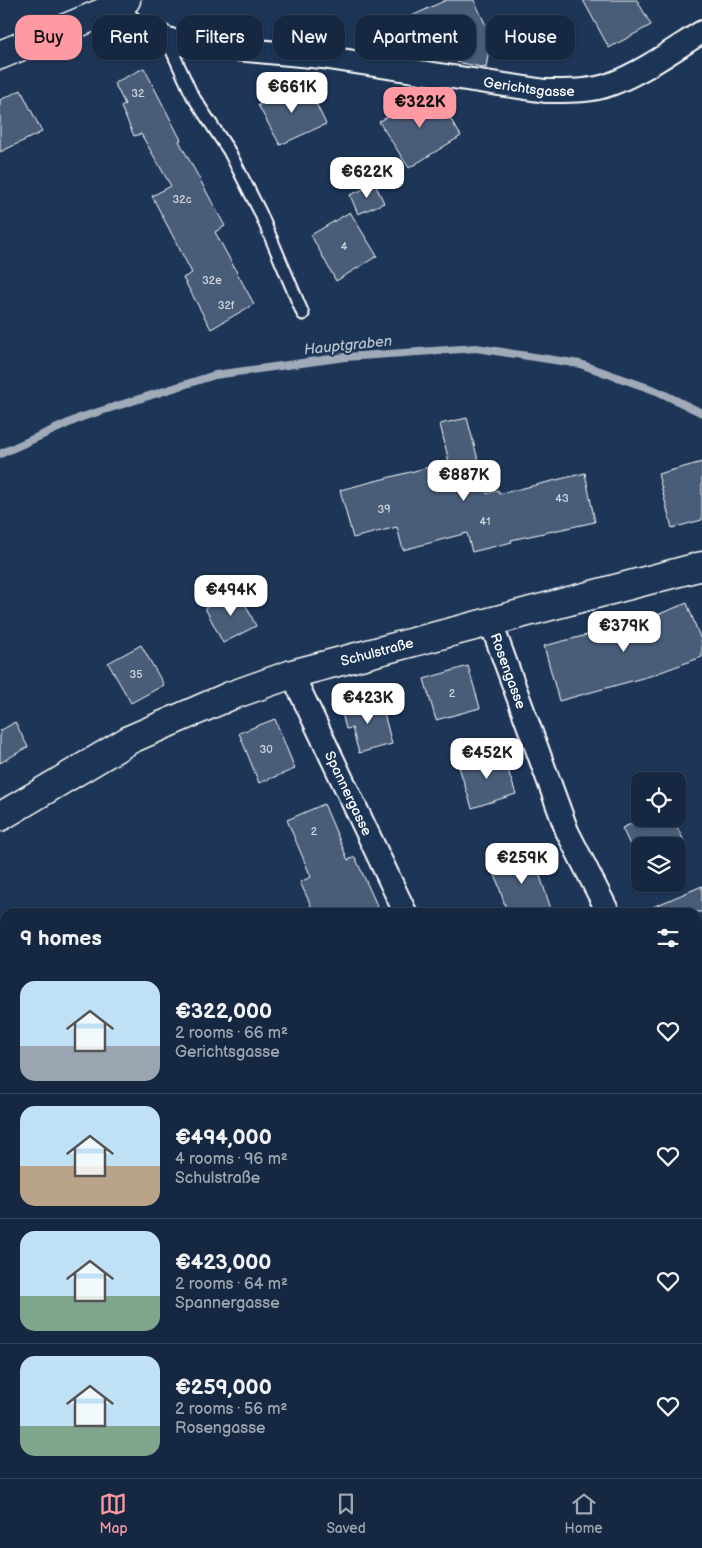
<!DOCTYPE html>
<html lang="en">
<head>
<meta charset="utf-8">
<style>
  body { margin:0; font-family:"Balsamiq Sans",sans-serif; background:#1f3048; color:#f1f3f6; height:100vh; display:flex; flex-direction:column; font-size:19px; white-space:nowrap }
  * { box-sizing:border-box; margin:0 }
  p { font-size:16px; color:#9ea6b1 }
  .icon { flex:none; width:28px; height:28px; fill:none; stroke:currentColor; stroke-width:2; stroke-linecap:round; stroke-linejoin:round }
  .map { position:relative; flex:1; overflow:hidden }
  .panel { position:absolute; left:0px; top:908px; width:702px; height:571px; display:flex; flex-direction:column; background:#162841; border-radius:15px 15px 0 0; box-shadow:0 1px 4px #0004,0 0 0 1px #35445a }
  .panel>* { flex:none }
  .hud { position:absolute; left:15px; top:15px; width:672px; height:45px; display:flex; gap:10px }
  .controls { position:absolute; left:631px; top:772px; display:grid; gap:10px }
  .controls a { display:grid; place-items:center; width:55px; height:55px; border-radius:10px; background:#162841; box-shadow:0 1px 4px #0004,0 0 0 1px #35445a; font-size:25px }
  .price { position:absolute; translate:-50% -42px; padding:0 11px; border-radius:10px; background:#fff; color:#222; font-size:16px; line-height:32px; filter:drop-shadow(0 1px 2px #0008) }
  .price::after { content:''; position:absolute; left:50%; top:30px; width:15px; height:11px; margin-left:-8px; background:inherit; clip-path:polygon(0 0,100% 0,50% 100%) }
  .price.on { background:#ff9aa2; color:#111 }
  ul { padding:0; list-style:none }
  li { display:flex; align-items:center; gap:15px; height:125px; padding:0 20px }
  li+li { border-top:1px solid #35445a }
  li span { display:grid; place-items:center; flex:none; width:140px; height:100px; border-radius:15px; color:#555 }
  li>.icon { margin-inline-start:auto }
  span .icon { width:60px; height:60px; fill:#fffc; stroke-width:1 }
  li b { font-size:21px }
  h2 { display:flex; justify-content:space-between; align-items:center; height:60px; padding:0 20px; font-size:21px }
  .tag { padding:0 18px; border-radius:15px; background:#162841; box-shadow:0 1px 4px #0004,0 0 0 1px #35445a; font-size:18px; line-height:45px }
  .tag.on { background:#ff9aa2; color:#111 }
  .menu { display:flex; justify-content:space-around; align-items:center; height:70px; border-top:1px solid #35445a; background:#162841; font-size:14px; color:#9ea6b1 }
  .menu a { display:grid; justify-items:center; gap:2px }
  .menu .on { color:#ff9aa2 }
  .map>svg:first-child { display:block }
  .lines { fill:none; stroke-linecap:round; stroke-linejoin:round }
  .stream { stroke:#a0aab8; stroke-width:8 }
  .building { fill:#4a5d79; stroke:#fff }
  .lane-casing { stroke:#fff; stroke-width:15 }
  .street-casing { stroke:#fff; stroke-width:26 }
  .secondary-casing { stroke:#fff; stroke-width:31 }
  .lane { stroke:#1d3557; stroke-width:11 }
  .street { stroke:#1d3557; stroke-width:22 }
  .secondary { stroke:#1d3557; stroke-width:28 }
  .labels { text-anchor:middle; stroke-width:4; stroke-linejoin:round; paint-order:stroke }
  .number-label { font-size:11px; fill:#d2d6de }
  .street-label { font-size:14px; fill:#fff; stroke:#1d3557 }
  .water-label { font-size:15px; font-style:italic; fill:#b8c0ca; stroke:#1d3557 }
</style>
</head>
<body>
<div class="map">
<svg width="702" height="1478" viewBox="0 0 702 1478">
  <rect width="100%" height="100%" fill="#1d3557"/>
  <filter id="ink" filterUnits="userSpaceOnUse"><feTurbulence type="fractalNoise" baseFrequency=".02" numOctaves="2"/><feDisplacementMap in="SourceGraphic" scale="10" xChannelSelector="R" yChannelSelector="G"/><feConvolveMatrix kernelMatrix="1 2 1 2 8 2 1 2 1" color-interpolation-filters="sRGB"/></filter>
  <g filter="url(#ink)">
    <g class="lines">
      <path class="stream" d="M0 454 82 417 215 375 345 357 476 348 580 364 657 391 702 413"/>
    </g>
    <g class="building">
      <path d="M446 0H474L491 36 486 68 457 62 464 25 412 50 399 22Z"/>
      <path d="M583 0H637L651 25 609 48Z"/>
      <path d="M144 68 181 140 179 141 225 226 215 232 254 304 211 329 183 278 192 273 152 196 171 186 141 134 134 136 121 107 125 104 114 83Z"/>
      <path d="M305 81 326 124 280 145 258 105Z"/>
      <path d="M432 89 461 136 409 168 379 122Z"/>
      <path d="M21 90 42 132 0 152V100Z"/>
      <path d="M375 184 384 203 358 214 350 195Z"/>
      <path d="M350 212 377 256 336 281 311 235Z"/>
      <path d="M467 418 487 494 498 490 499 494 585 473 595 522 511 540 512 542 472 552 467 533 403 550 397 527 353 538 340 490 449 462 440 424Z"/>
      <path d="M702 462V520L672 528 658 474Z"/>
      <path d="M239 591 256 626 223 643 205 608Z"/>
      <path d="M687 603 702 643V657L650 676 559 701 544 646 618 627 619 630Z"/>
      <path d="M141 645 164 685 131 703 108 663Z"/>
      <path d="M468 666 480 708 436 720 424 679Z"/>
      <path d="M380 698 392 744 359 753 352 728 346 729 341 709Z"/>
      <path d="M275 719 295 769 259 783 239 733Z"/>
      <path d="M15 722 28 747 0 763V731Z"/>
      <path d="M502 752 516 794 472 808 459 767Z"/>
      <path d="M324 804 348 860 355 857 380 912H314L300 882 311 877 287 820Z"/>
      <path d="M642 819H673L687 847 678 851V846H640V866L622 828Z"/>
      <path d="M532 852 552 912H507L492 865Z"/>
      <path d="M702 886V912H641Z"/>
    </g>
    <g class="lines">
      <g class="lane-casing">
        <g id="lane">
          <path d="M167 40 192 95 229 151 260 212 303 314"/>
          <path d="M696 1474 698 1478"/>
        </g>
      </g>
      <g class="street-casing">
        <g id="street">
          <path id="s1" d="M114 8 135 26 181 44 322 57 545 91C567 91 590 92 611 84 643 72 673 50 702 32"/>
          <path id="s2" d="M491 623 567 831 608 912"/>
          <path id="s3" d="M292 674 405 912"/>
          <path d="M698 1096 702 1105"/>
          <path d="M698 1172 702 1169"/>
          <path d="M0 1251 5 1260"/>
          <path d="M162 1474 167 1478"/>
          <path d="M300 1478 303 1474"/>
        </g>
      </g>
      <g class="secondary-casing">
        <g id="secondary">
          <path d="M0 55 114 8 126 0"/>
          <path id="s4" d="M0 817 131 739 230 696 292 674 702 566"/>
        </g>
      </g>
      <use href="#lane" class="lane"/>
      <use href="#street" class="street"/>
      <use href="#secondary" class="secondary"/>
    </g>
  </g>
  <g class="labels">
    <g class="number-label">
      <text x="138" y="97">32</text>
      <text x="182" y="203">32c</text>
      <text x="344" y="250">4</text>
      <text x="212" y="284">32e</text>
      <text x="226" y="309">32f</text>
      <text x="562" y="502">43</text>
      <text x="384" y="513">39</text>
      <text x="485" y="525">41</text>
      <text x="136" y="678">35</text>
      <text x="452" y="697">2</text>
      <text x="266" y="753">30</text>
      <text x="314" y="835">2</text>
    </g>
    <g class="street-label">
      <text dy="5" stroke="none"><textPath href="#s1" startOffset="428">Gerichtsgasse</textPath></text>
      <text dy="5" stroke="none"><textPath href="#s4" startOffset="414">Schulstraße</textPath></text>
      <text dy="5" stroke="none"><textPath href="#s2" startOffset="51">Rosengasse</textPath></text>
      <text dy="5" stroke="none"><textPath href="#s3" startOffset="132">Spannergasse</textPath></text>
    </g>
    <g class="water-label">
      <text transform="translate(348 345) rotate(-6)" y="5">Hauptgraben</text>
    </g>
  </g>
</svg>
<div class="controls">
<a><svg class="icon" aria-label="locate" viewBox="0 0 24 24"><circle cx="12" cy="12" r="6"/><path d="M12 2v4M12 18v4M2 12h4M18 12h4"/></svg></a>
<a><svg class="icon" aria-label="layers" viewBox="0 0 24 24"><path d="M12 4l9 5-9 5-9-5zM3 14l9 5 9-5"/></svg></a>
</div>
<b class="price" style="left:292px;top:114px">€661K</b>
<b class="price on" style="left:420px;top:129px">€322K</b>
<b class="price" style="left:367px;top:199px">€622K</b>
<b class="price" style="left:464px;top:502px">€887K</b>
<b class="price" style="left:231px;top:617px">€494K</b>
<b class="price" style="left:624px;top:653px">€379K</b>
<b class="price" style="left:368px;top:725px">€423K</b>
<b class="price" style="left:487px;top:780px">€452K</b>
<b class="price" style="left:522px;top:885px">€259K</b>
<div class="hud">
<a class="tag on">Buy</a>
<a class="tag">Rent</a>
<a class="tag">Filters</a>
<a class="tag">New</a>
<a class="tag">Apartment</a>
<a class="tag">House</a>
</div>
<section class="panel">
<h2>9 homes<svg class="icon" aria-label="filters" viewBox="0 0 24 24"><path d="M4 7h16M4 17h16"/><circle cx="9" cy="7" r="2"/><circle cx="15" cy="17" r="2"/></svg></h2>
<ul>
<li><span style="background:linear-gradient(#bfe0f5 65%,#9aa5b1 0)"><svg class="icon" aria-label="home" viewBox="0 0 24 24"><path d="M3 11l9-7 9 7M6 9v11h12V9"/></svg></span><div><b>€322,000</b><p>2 rooms · 66 m²</p><p>Gerichtsgasse</p></div><svg class="icon" aria-label="heart" viewBox="0 0 24 24"><path d="M12 20l-8-8c-3-5 5-10 8-4 3-6 11-1 8 4z"/></svg></li>
<li><span style="background:linear-gradient(#bfe0f5 60%,#b9a48a 0)"><svg class="icon" aria-label="home" viewBox="0 0 24 24"><path d="M3 11l9-7 9 7M6 9v11h12V9"/></svg></span><div><b>€494,000</b><p>4 rooms · 96 m²</p><p>Schulstraße</p></div><svg class="icon" aria-label="heart" viewBox="0 0 24 24"><path d="M12 20l-8-8c-3-5 5-10 8-4 3-6 11-1 8 4z"/></svg></li>
<li><span style="background:linear-gradient(#bfe0f5 65%,#7fa58c 0)"><svg class="icon" aria-label="home" viewBox="0 0 24 24"><path d="M3 11l9-7 9 7M6 9v11h12V9"/></svg></span><div><b>€423,000</b><p>2 rooms · 64 m²</p><p>Spannergasse</p></div><svg class="icon" aria-label="heart" viewBox="0 0 24 24"><path d="M12 20l-8-8c-3-5 5-10 8-4 3-6 11-1 8 4z"/></svg></li>
<li><span style="background:linear-gradient(#bfe0f5 70%,#7fa58c 0)"><svg class="icon" aria-label="home" viewBox="0 0 24 24"><path d="M3 11l9-7 9 7M6 9v11h12V9"/></svg></span><div><b>€259,000</b><p>2 rooms · 56 m²</p><p>Rosengasse</p></div><svg class="icon" aria-label="heart" viewBox="0 0 24 24"><path d="M12 20l-8-8c-3-5 5-10 8-4 3-6 11-1 8 4z"/></svg></li>
</ul>
</section>
</div>
<nav class="menu">
<a class="on"><svg class="icon" aria-label="map" viewBox="0 0 24 24"><path d="M3 6l6-2 6 2 6-2v14l-6 2-6-2-6 2zM9 4v14M15 6v14"/></svg>Map</a>
<a><svg class="icon" aria-label="saved" viewBox="0 0 24 24"><path d="M7 4h10v16l-5-4-5 4z"/></svg>Saved</a>
<a><svg class="icon" aria-label="home" viewBox="0 0 24 24"><path d="M3 11l9-7 9 7M6 9v11h12V9"/></svg>Home</a>
</nav>
</body>
</html>
